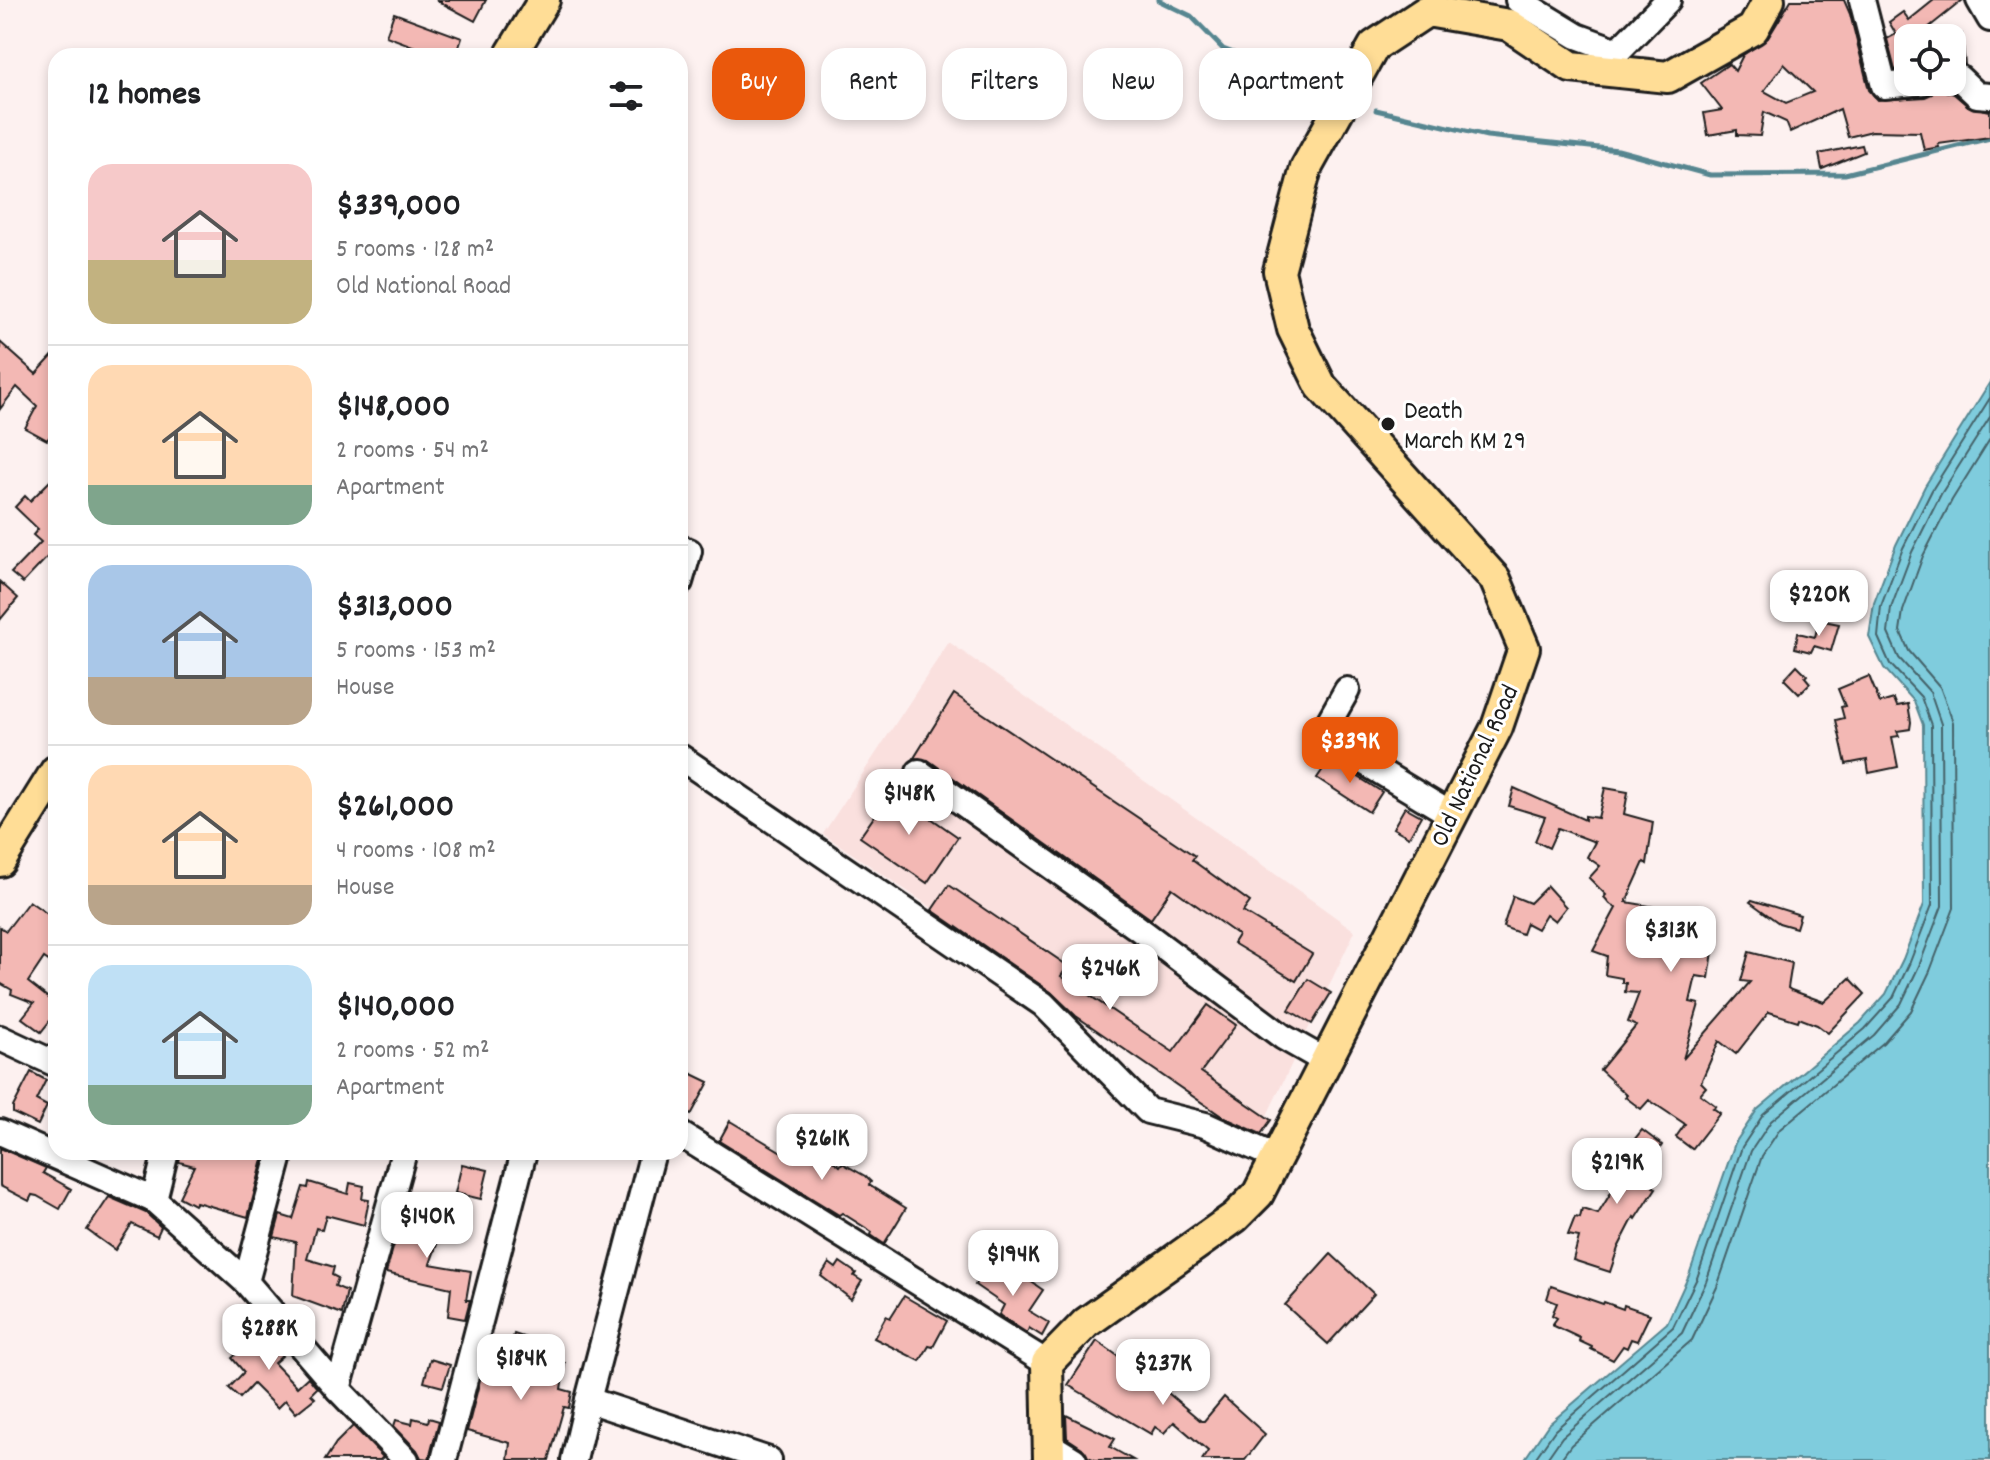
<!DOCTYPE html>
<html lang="en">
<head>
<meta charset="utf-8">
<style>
  body { margin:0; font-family:Dekko,sans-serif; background:#f2f2f2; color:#202124; height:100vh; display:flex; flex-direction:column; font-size:30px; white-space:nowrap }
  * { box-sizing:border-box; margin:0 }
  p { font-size:26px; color:#757577 }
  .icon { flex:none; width:44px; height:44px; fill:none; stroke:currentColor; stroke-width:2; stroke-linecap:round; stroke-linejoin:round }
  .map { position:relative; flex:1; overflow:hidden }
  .drawer { position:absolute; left:48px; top:48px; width:640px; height:1112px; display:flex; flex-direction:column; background:#fff; border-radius:24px; box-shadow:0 4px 12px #0003 }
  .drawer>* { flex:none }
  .banner { position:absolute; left:712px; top:48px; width:760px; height:72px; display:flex; gap:16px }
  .buttons { position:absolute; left:1894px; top:24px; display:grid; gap:16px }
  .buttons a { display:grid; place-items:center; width:72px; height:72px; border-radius:16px; background:#fff; box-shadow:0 4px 12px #0003; font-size:40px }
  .price { position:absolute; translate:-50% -68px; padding:0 18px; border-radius:16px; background:#fff; color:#222; font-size:26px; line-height:52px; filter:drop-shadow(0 2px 4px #0008) }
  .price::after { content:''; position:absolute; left:50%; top:48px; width:24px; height:18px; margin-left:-12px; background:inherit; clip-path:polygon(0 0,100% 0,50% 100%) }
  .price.selected { background:#ea580c; color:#fff }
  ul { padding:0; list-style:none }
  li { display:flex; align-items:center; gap:24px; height:200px; padding:0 40px }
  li+li { border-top:2px solid #e0e0e0 }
  li span { display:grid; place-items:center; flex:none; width:224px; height:160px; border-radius:24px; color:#555 }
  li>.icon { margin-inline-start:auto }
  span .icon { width:96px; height:96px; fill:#fffc; stroke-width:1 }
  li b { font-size:34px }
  h2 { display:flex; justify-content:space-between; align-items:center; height:96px; padding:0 40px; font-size:34px }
  .pill { padding:0 28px; border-radius:24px; background:#fff; box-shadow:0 4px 12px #0003; font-size:28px; line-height:72px }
  .pill.selected { background:#ea580c; color:#fff }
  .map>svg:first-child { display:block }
  .built { fill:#fae0de }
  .water { fill:#7fccdd; stroke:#578690; stroke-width:2 }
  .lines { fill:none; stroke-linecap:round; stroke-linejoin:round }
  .shore { stroke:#446269; stroke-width:2 }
  .stream { stroke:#578690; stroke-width:5 }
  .building { fill:#f3b8b4; stroke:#1c1c1c; stroke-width:2; fill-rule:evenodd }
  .minor-casing { stroke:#1c1c1c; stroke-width:30 }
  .major-casing { stroke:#1c1c1c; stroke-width:36 }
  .minor { stroke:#fff; stroke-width:24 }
  .major { stroke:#ffdd96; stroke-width:30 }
  .poi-dot { fill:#1c1c1c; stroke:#fff; stroke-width:3 }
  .labels { text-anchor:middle; stroke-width:6; stroke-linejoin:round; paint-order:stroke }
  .poi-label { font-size:26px; fill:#1c1c1c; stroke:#fff; text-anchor:start }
  .street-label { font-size:26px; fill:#1c1c1c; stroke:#fff }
</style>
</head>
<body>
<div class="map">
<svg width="1990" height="1460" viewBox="0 0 1990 1460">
  <rect width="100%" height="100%" fill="#fdf1f0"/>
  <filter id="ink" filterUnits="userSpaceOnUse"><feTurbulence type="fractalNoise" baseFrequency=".0125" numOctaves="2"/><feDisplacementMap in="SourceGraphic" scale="16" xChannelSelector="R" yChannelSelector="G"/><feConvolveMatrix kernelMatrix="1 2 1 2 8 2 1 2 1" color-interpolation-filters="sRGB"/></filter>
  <g filter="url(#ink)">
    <path class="built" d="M949 642 1355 931 1260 1130 823 834Z"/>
    <path class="water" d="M1990 382V1460H1524L1548 1425 1667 1323 1689 1275 1735 1143 1757 1110 1860 1023 1886 994 1903 959 1924 904 1923 725 1914 701 1884 668 1869 637 1874 603 1896 545 1925 486Z"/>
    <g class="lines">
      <g class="shore">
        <path d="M1534 1460 1555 1430 1673 1327 1697 1278 1742 1147 1763 1115 1865 1029 1893 998 1910 962 1932 905 1931 725 1921 697 1890 664 1878 637 1881 606 1903 548 1932 490 1990 398"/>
        <path d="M1546 1460 1562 1437 1682 1333 1706 1282 1751 1151 1771 1121 1874 1035 1901 1004 1919 966 1942 906 1941 724 1930 692 1899 658 1888 633 1891 608 1912 552 1941 494 1990 417"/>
        <path d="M1560 1460 1571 1445 1692 1340 1717 1287 1762 1156 1780 1129 1883 1043 1911 1011 1930 971 1954 908 1953 722 1940 687 1909 651 1900 631 1903 611 1923 556 1952 500 1990 439"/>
      </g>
      <g class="stream">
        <path d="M1158 0 1191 16 1223 49 1333 91"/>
        <path d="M1376 110 1487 136 1618 150 1710 175 1845 174 1990 138"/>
      </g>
    </g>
    <g class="building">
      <path d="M436 0H486L475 21Z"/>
      <path d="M1791 0H1844L1850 14 1869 90 1878 100 1925 97 1932 94 1938 83 1941 89 1954 94 1968 106 1990 111V137L1938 144 1939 147 1924 150 1920 132 1872 131 1848 137 1840 109 1790 132 1786 122 1764 112 1760 136 1737 135V130L1708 135 1704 113 1722 110 1701 83 1729 64 1735 71 1743 55 1768 38ZM1784 64 1813 92 1786 103 1764 91Z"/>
      <path d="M1934 0H1963L1923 32 1908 38V68L1895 70 1887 39 1896 34 1889 22 1903 12 1909 20Z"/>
      <path d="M394 13 462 38 456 56H439L386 36Z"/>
      <path d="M1962 34 1965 65 1952 64V35Z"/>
      <path d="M1862 145 1864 152 1822 169 1819 154Z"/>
      <path d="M0 342 36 374 56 352V428L47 440 25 428 37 406 17 387 0 409Z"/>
      <path d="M56 475V556L52 552 23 583 11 573 41 542 33 535 38 529 15 507 25 496 30 501Z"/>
      <path d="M1820 573 1864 590 1860 604 1817 589 1811 608 1774 591 1780 577 1790 582 1792 575 1814 585Z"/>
      <path d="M0 582 18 598 0 620Z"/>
      <path d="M1819 620 1839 624 1831 651 1814 646 1811 652 1795 648 1798 633 1815 637Z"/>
      <path d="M1797 665 1807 675 1805 677 1810 683 1799 694 1784 679Z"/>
      <path d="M1869 676 1880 703 1894 699 1897 706 1908 704 1911 722 1910 729 1897 731 1899 736 1892 737 1898 767 1869 773 1867 760 1846 764 1836 720 1844 718 1841 707 1845 706 1838 689Z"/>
      <path d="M954 694 1195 856 1192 860 1250 902 1243 912 1312 954 1296 981 1233 943 1238 935 1172 888 1151 919 928 760 914 758Z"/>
      <path d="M1330 759 1382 792 1369 812 1317 778Z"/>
      <path d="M1514 788 1585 820V816L1598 818 1605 788 1628 792 1624 814 1653 822 1647 864 1644 862 1626 902 1661 908 1660 916 1673 918 1671 927 1700 932 1699 936 1715 939 1709 978 1696 976 1690 1002 1699 1004 1683 1059 1750 982 1741 981 1749 952 1792 963 1788 988 1791 990 1824 1002 1850 978 1865 994 1828 1033 1817 1025 1799 1018 1798 1021 1769 1012 1736 1054 1719 1041 1701 1082 1706 1087 1700 1094 1716 1106 1713 1108 1720 1113 1692 1149 1676 1137 1685 1124 1649 1100 1641 1109 1625 1097 1627 1095 1600 1070 1636 1026 1628 1022 1639 993 1625 992 1626 983H1622V978L1605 975 1607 956 1593 951 1616 908 1610 904 1604 897 1606 895 1589 878 1600 866 1587 857 1595 842 1558 828 1549 848 1535 841 1545 817 1509 806Z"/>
      <path d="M892 791 958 837 927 883 860 837Z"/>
      <path d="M1405 807 1421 816 1409 837 1393 828Z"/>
      <path d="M949 885 1068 966 1061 976 1173 1052 1208 1005 1236 1025 1201 1072 1271 1120 1261 1134 1223 1117 1076 1016 1051 992 932 910Z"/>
      <path d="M1547 886 1566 907 1555 921 1546 914 1537 929 1526 923 1522 934 1503 927 1513 896 1530 903Z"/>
      <path d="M1752 900 1800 915 1796 928 1779 923 1750 902Z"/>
      <path d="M29 901 56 920V966L44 958 28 982 56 1004V1013L41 1032 22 1018 34 1003 11 994 12 990 0 983V927L6 931Z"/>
      <path d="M1308 979 1331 993 1312 1024 1289 1010Z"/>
      <path d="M680 1068 709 1082 691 1115 680 1110Z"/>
      <path d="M31 1072 46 1080 36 1100 47 1106 38 1125 13 1113V1107Z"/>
      <path d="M730 1121 795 1160 811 1143 840 1166 842 1163 865 1176 871 1182 869 1185 906 1208 884 1244 871 1235 872 1232 842 1213 839 1215 719 1141Z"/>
      <path d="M1642 1130 1662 1145 1646 1172 1657 1178 1653 1187 1656 1188 1636 1219 1634 1217 1618 1248 1610 1272 1573 1260 1579 1237 1568 1235 1575 1217 1580 1218 1582 1209 1598 1214 1615 1186 1610 1183 1618 1164 1616 1163Z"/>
      <path d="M0 1148 46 1168 43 1173 71 1189 60 1209 37 1196 32 1195 29 1201 0 1186Z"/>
      <path d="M181 1152H265L248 1217 196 1202 194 1205 179 1197 194 1166 179 1162Z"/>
      <path d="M462 1164 488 1170 481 1199 455 1193Z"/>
      <path d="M309 1182 348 1194 350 1183 364 1186 362 1199 369 1200 364 1225 326 1215 322 1230 316 1228 307 1259 334 1267 332 1275 338 1278 335 1286 347 1291 342 1314 293 1296 296 1242 274 1237 280 1215 293 1219 303 1187 308 1188Z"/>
      <path d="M109 1197 146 1213 161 1227 157 1236 132 1224 115 1250 87 1230Z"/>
      <path d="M404 1209 445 1222 430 1264 471 1271 466 1300H470L465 1319 448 1316 451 1288 386 1273Z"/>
      <path d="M1331 1254 1374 1294 1328 1344 1285 1305Z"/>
      <path d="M989 1261 1016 1279 1020 1274 1043 1290 1029 1311 1049 1323 1042 1336 1029 1328 1027 1333 999 1315 1004 1305 975 1285Z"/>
      <path d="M840 1262 856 1273 854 1276 862 1281 851 1299 821 1276 829 1263 836 1268Z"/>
      <path d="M1551 1286 1603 1304 1604 1302 1623 1309 1624 1305 1650 1314 1637 1341 1631 1339 1627 1348 1623 1346 1613 1360 1591 1349 1592 1347 1579 1341 1580 1338 1552 1325 1557 1318 1552 1315 1557 1303 1547 1299Z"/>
      <path d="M904 1296 947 1321 933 1347 929 1346 920 1361 874 1338 886 1316 890 1318Z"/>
      <path d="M254 1315 282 1347 277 1351 282 1356 274 1363 297 1387 308 1377 317 1388 311 1394 315 1398 296 1413 285 1400 277 1408 253 1384 240 1398 229 1388 244 1372 232 1358 259 1334 247 1322Z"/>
      <path d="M514 1334 538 1342 534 1356 565 1363 561 1389 572 1392 569 1408 564 1407 549 1460H508L510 1443 467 1431 485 1360 505 1365Z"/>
      <path d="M1097 1341 1161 1387 1201 1421H1204L1224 1397 1265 1434 1245 1460H1202L1208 1451 1174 1422 1164 1433 1155 1427 1151 1434 1068 1385Z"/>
      <path d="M430 1359 450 1365 443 1387 424 1382Z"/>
      <path d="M1066 1415 1115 1439 1110 1447 1133 1460H1095L1088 1457 1082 1448 1067 1438Z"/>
      <path d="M413 1418 428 1422 429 1418 439 1421 429 1459 421 1458 417 1450 394 1426 396 1420 412 1424Z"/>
      <path d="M353 1426 383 1457 380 1460H325L336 1443Z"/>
    </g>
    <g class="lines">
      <g class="minor-casing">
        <g id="minor">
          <path d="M1518 0 1577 36 1618 51 1668 0"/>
          <path d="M1862 0 1884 86 1923 82"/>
          <path d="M1979 0 1990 19"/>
          <path d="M1952 79 1959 78 1977 95 1990 96"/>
          <path d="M680 548 689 551 680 582"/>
          <path d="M1347 690 1321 736 1452 815"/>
          <path d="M680 757 1043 1004 1148 1111 1205 1125 1278 1158"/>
          <path d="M919 772 1135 926 1283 1037 1327 1062"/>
          <path d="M0 1038 56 1064"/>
          <path d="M0 1132 154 1200 246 1282"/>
          <path d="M680 1134 1047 1363"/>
          <path d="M281 1152 246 1282 338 1389 404 1152"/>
          <path d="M154 1200 166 1152"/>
          <path d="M338 1389 406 1460"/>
          <path d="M588 1400 769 1460"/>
          <path d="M1048 1444 1074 1460"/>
          <path d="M444 1460 524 1152"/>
          <path d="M574 1460 588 1400 653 1152"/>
        </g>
      </g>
      <g class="major-casing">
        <g id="major">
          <path d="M510 56 544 0"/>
          <path d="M0 861 56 771"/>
          <path d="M1049 1460 1047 1363 1086 1323 1235 1217 1258 1194 1497 727 1524 648 1495 579 1321 386 1293 329 1279 271 1306 168 1374 46 1427 11 1509 25 1571 67 1668 77 1753 29 1769 0"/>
        </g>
      </g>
      <use href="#minor" class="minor"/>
      <use href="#major" class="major"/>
    </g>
  </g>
  <circle class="poi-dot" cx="1388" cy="424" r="8"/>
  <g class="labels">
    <g class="poi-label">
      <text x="1404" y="418">Death<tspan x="1404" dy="30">March KM 29</tspan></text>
    </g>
    <g class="street-label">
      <text transform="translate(1473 765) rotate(-65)" y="9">Old National Road</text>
    </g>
  </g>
</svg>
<div class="buttons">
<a><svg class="icon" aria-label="locate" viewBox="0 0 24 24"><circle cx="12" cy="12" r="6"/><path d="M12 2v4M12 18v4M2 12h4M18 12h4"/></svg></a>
</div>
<b class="price" style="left:1819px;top:638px">$220K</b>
<b class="price selected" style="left:1350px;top:785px">$339K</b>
<b class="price" style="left:909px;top:837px">$148K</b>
<b class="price" style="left:1671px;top:974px">$313K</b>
<b class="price" style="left:1110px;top:1012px">$246K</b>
<b class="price" style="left:822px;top:1182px">$261K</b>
<b class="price" style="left:1617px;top:1206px">$219K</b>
<b class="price" style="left:427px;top:1260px">$140K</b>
<b class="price" style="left:1013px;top:1298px">$194K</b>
<b class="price" style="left:269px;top:1372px">$288K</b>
<b class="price" style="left:521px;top:1402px">$184K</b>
<b class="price" style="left:1163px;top:1407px">$237K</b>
<div class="banner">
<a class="pill selected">Buy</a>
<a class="pill">Rent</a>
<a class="pill">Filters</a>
<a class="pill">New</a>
<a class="pill">Apartment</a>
</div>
<section class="drawer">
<h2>12 homes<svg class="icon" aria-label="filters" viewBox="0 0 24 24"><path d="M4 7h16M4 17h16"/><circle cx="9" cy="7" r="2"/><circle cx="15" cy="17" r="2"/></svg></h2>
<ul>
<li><span style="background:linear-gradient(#f6c9c9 60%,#c2b280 0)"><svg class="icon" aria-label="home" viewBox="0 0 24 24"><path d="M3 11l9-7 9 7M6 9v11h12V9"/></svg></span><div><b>$339,000</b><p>5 rooms · 128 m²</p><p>Old National Road</p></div></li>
<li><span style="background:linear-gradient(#ffd9b3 75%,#7fa58c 0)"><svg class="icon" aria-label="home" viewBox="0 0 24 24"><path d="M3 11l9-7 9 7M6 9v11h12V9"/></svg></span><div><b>$148,000</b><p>2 rooms · 54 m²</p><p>Apartment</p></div></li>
<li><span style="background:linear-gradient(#a9c7e8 70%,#b9a48a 0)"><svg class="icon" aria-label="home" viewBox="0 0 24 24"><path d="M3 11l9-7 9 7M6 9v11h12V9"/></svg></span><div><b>$313,000</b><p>5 rooms · 153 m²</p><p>House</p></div></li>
<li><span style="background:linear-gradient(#ffd9b3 75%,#b9a48a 0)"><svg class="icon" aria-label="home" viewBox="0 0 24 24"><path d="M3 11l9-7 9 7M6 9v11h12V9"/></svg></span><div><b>$261,000</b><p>4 rooms · 108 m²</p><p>House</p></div></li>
<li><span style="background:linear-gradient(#bfe0f5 75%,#7fa58c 0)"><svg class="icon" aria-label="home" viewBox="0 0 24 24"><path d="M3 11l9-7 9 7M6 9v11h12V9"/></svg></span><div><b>$140,000</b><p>2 rooms · 52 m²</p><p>Apartment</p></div></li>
</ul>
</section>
</div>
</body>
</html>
